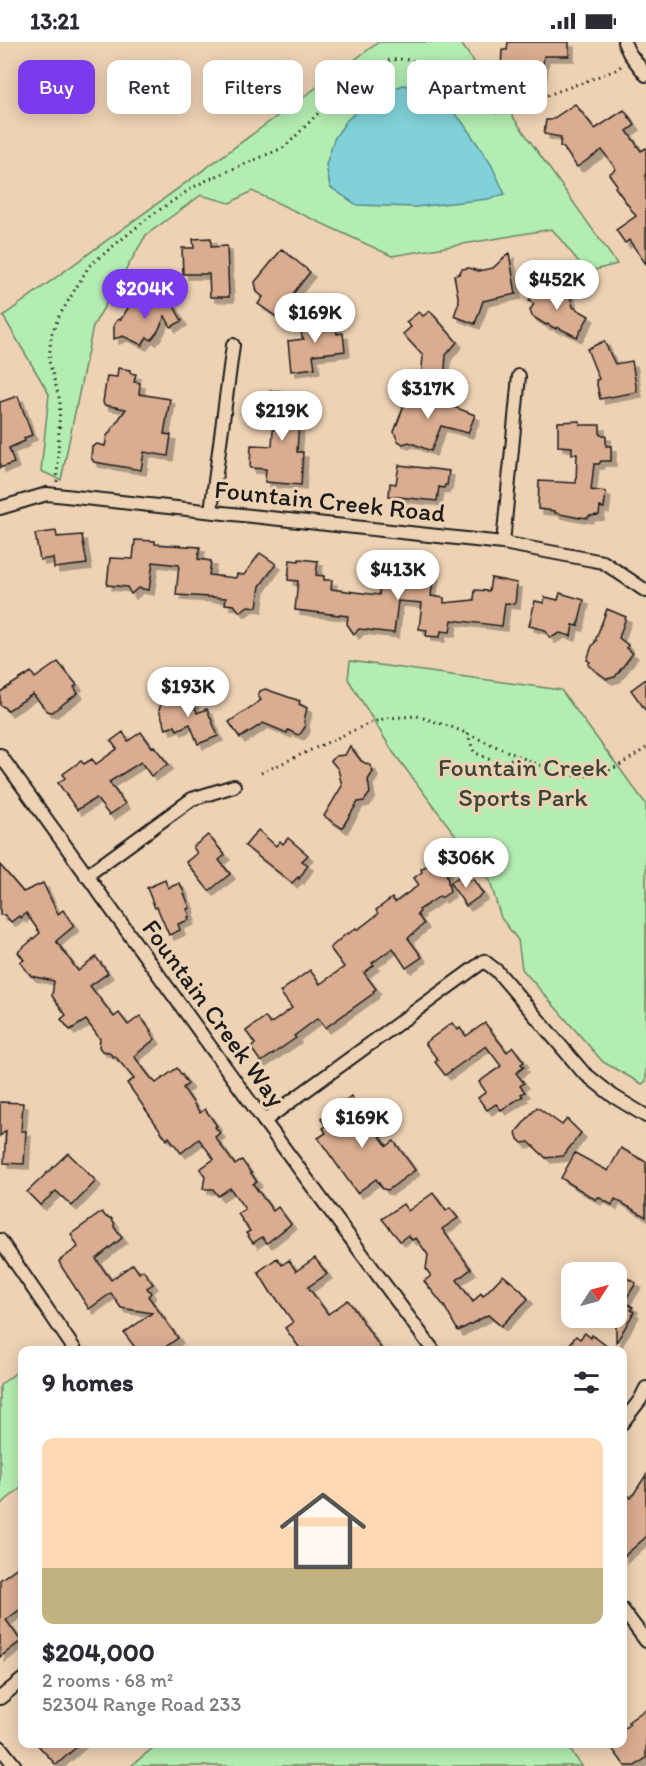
<!DOCTYPE html>
<html lang="en">
<head>
<meta charset="utf-8">
<style>
  body { margin:0; font-family:Itim,sans-serif; background:#f7f7f7; color:#2b2b33; height:100vh; display:flex; flex-direction:column; font-size:22px; white-space:nowrap }
  * { box-sizing:border-box; margin:0 }
  p { font-size:20px; color:#7c7c81 }
  .icon { flex:none; width:33px; height:33px; fill:none; stroke:currentColor; stroke-width:2; stroke-linecap:round; stroke-linejoin:round }
  .map { position:relative; flex:1; overflow:hidden }
  .panel { position:absolute; left:18px; top:1304px; width:609px; height:402px; display:flex; flex-direction:column; background:#fff; border-radius:12px; box-shadow:0 3px 15px #0003 }
  .panel>* { flex:none }
  .top-card { position:absolute; left:18px; top:18px; width:610px; height:54px; display:flex; gap:12px }
  .needle { width:39px; rotate:54deg }
  .buttons { position:absolute; left:561px; top:1220px; display:grid; gap:12px }
  .buttons a { display:grid; place-items:center; width:66px; height:66px; border-radius:12px; background:#fff; box-shadow:0 3px 15px #0003; font-size:30px }
  .price { position:absolute; translate:-50% -51px; padding:0 14px; border-radius:21px; background:#fff; color:#222; font-size:20px; line-height:39px; filter:drop-shadow(0 2px 3px #0008) }
  .price::after { content:''; position:absolute; left:50%; top:36px; width:18px; height:14px; margin-left:-9px; background:inherit; clip-path:polygon(0 0,100% 0,50% 100%) }
  .price.selected { background:#7c3aed; color:#fff }
  ul { padding:0; list-style:none }
  li { display:grid; align-content:center; gap:12px; height:318px; padding:0 24px }
  li span { display:grid; place-items:center; height:186px; border-radius:12px; color:#555 }
  li>.icon { margin-inline-start:auto }
  span .icon { width:108px; height:108px; fill:#fffc; stroke-width:1 }
  li b { font-size:26px }
  h2 { display:flex; justify-content:space-between; align-items:center; height:72px; padding:0 24px; font-size:26px }
  .pill { padding:0 21px; border-radius:12px; background:#fff; box-shadow:0 3px 15px #0003; font-size:21px; line-height:54px }
  .pill.selected { background:#7c3aed; color:#fff }
  .status { display:flex; justify-content:space-between; align-items:center; height:42px; padding:0 30px; background:#fff; direction:ltr }
  .status svg { height:16px; fill:currentColor }
  .map>svg:first-child { display:block }
  .green { fill:#b4edb1; stroke:#688466; stroke-width:1.5 }
  .water { fill:#80d2d8; stroke:#58898d; stroke-width:1.5 }
  .building { fill:#daac90; stroke:#1c1c1c; stroke-width:1.5; filter:url(#shadow) }
  .lines { fill:none; stroke-linecap:round; stroke-linejoin:round }
  .street-casing { stroke:#1c1c1c; stroke-width:16 }
  .path { stroke:#1c1c1c; stroke-width:3; stroke-dasharray:1.5 4.5; stroke-linecap:butt }
  .street { stroke:#edd2b4; stroke-width:12 }
  .labels { text-anchor:middle; stroke-width:6; stroke-linejoin:round; paint-order:stroke }
  .street-label { font-size:26px; fill:#1c1c1c; stroke:#edd2b4 }
  .park-label { font-size:26px; fill:#3a463a; stroke:#edd2b4 }
</style>
</head>
<body>
<div class="status"><b>13:21</b><svg viewBox="0 0 49 12"><path d="M0 12V9h3v3zM5 12V6h3v6zM10 12V3h3v9zM15 12V0h3v12zM26 1h20v11H26zM47 4h2v5h-2z"/></svg></div>
<div class="map">
<svg width="646" height="1724" viewBox="0 0 646 1724">
  <defs>
    <filter id="shadow"><feDropShadow dx="5" dy="5" stdDeviation="0" flood-color="#0004"/></filter>
  </defs>
  <rect width="100%" height="100%" fill="#edd2b4"/>
  <filter id="ink" filterUnits="userSpaceOnUse"><feTurbulence type="fractalNoise" baseFrequency=".0167" numOctaves="2"/><feDisplacementMap in="SourceGraphic" scale="12" xChannelSelector="R" yChannelSelector="G"/><feConvolveMatrix kernelMatrix="1 2 1 2 8 2 1 2 1" color-interpolation-filters="sRGB"/></filter>
  <g filter="url(#ink)">
    <g class="green">
      <path d="M379 0H460L617 222 587 230 552 187 392 214 252 149 230 161 201 153 146 193 93 284 61 438 41 429 49 352 3 274Z"/>
      <path d="M350 619 561 648 646 762V1039L642 1042 603 1020 522 927 518 898 501 876 490 839 393 710 348 637Z"/>
      <path d="M22 1326V1445L0 1463V1343Z"/>
      <path d="M159 1701H565L582 1724H131Z"/>
    </g>
    <path class="water" d="M403 43 430 48 461 78 491 122 505 152 488 157 415 165 357 163 330 145 326 123 334 97 347 78 372 56Z"/>
    <g class="building">
      <path d="M508 0H569V14H544L541 38H534V45L516 44 517 41H506V27H501L502 8H507Z"/>
      <path d="M575 62 595 87 624 68 635 83 627 89 641 109 646 106V222L629 198 625 201 616 188 636 174 615 145 617 143 609 132 616 127 602 108 577 125 563 105H560L561 95 544 92 546 78H551Z"/>
      <path d="M211 196V205L227 204 229 255H210L209 232H183L182 206H194L193 197Z"/>
      <path d="M282 207 310 230 288 258 293 261 280 277 258 262 263 255 257 250 255 240Z"/>
      <path d="M509 211 516 252 483 259 475 282 454 274 459 260 454 233 459 232 462 227 469 226 478 229 493 226Z"/>
      <path d="M537 245 541 247 543 245 555 252 568 247 573 265 589 274 577 295 557 285 556 287 547 282 546 283 532 274 530 268 534 262 529 259Z"/>
      <path d="M150 255 162 262 170 257 182 279 171 285 165 274 158 289 151 298 147 295 142 303 123 294 114 297V283L117 278 121 277 128 266 126 263Z"/>
      <path d="M430 269 457 300 446 313 444 340 421 337 423 314 403 292 411 285 406 280 419 270 423 274Z"/>
      <path d="M335 278 337 292 343 291 345 309 313 313 315 326 291 329 288 299 304 297 302 295 300 283Z"/>
      <path d="M604 299 615 322 632 319 637 350 600 357 596 338 599 337 587 307Z"/>
      <path d="M118 326 130 328V331L136 332 134 340 140 341 139 352 170 357 164 392 171 393 168 414 144 410 141 428 94 420 91 416 92 405 97 402 105 404 107 394 126 367 104 363 103 360 107 334 117 335Z"/>
      <path d="M410 348 475 373 468 391 441 384 431 409 409 400 403 402 398 399 394 390 404 363 401 357 404 350Z"/>
      <path d="M270 349 300 351 301 368 305 373 299 379 297 410H303L301 443 265 440 266 427 250 426 251 403 272 404 274 375 273 366H270Z"/>
      <path d="M18 354 32 393 24 396 25 399 9 406 14 421 0 426V360Z"/>
      <path d="M580 379V383H600V393H606V404H611V419H601L599 422H594L591 448 606 450 604 466 600 465 599 473 589 474 588 476 580 475V476L555 471V469L538 467 539 439 576 441 577 412H572V405L558 404V380Z"/>
      <path d="M399 423 449 429 447 443H445L444 446 439 445 437 459 389 454 390 441 396 442Z"/>
      <path d="M56 489 57 495 82 493 87 522 54 526 53 516 40 518 35 492Z"/>
      <path d="M135 498 155 499V502L200 505 198 517 211 519 209 533 236 536 237 532 244 533 260 511 276 522 260 544 257 565 248 564 240 570 234 563 225 562 226 556 176 553 179 523 153 520 149 548 138 546 131 552 127 545 107 543 110 516 133 517Z"/>
      <path d="M299 517 318 519 316 533 324 534V538H332L331 547 379 553 382 528 413 532 414 528 434 530 431 554 444 556V561L474 558 475 548 489 549 491 536 517 541 515 562 505 561 502 584 452 578 450 590 441 589 440 595 426 594 427 588 419 587 422 561 398 559 394 591 359 587 354 592 347 582 348 574 295 568 298 539 288 538 290 518 299 519Z"/>
      <path d="M560 551 584 558 578 584 573 583 571 594 560 591 550 596 545 588 529 584 535 559 544 561 545 555 558 558Z"/>
      <path d="M607 567 626 575 619 596 628 603 626 606 633 611 615 635 607 637 588 623 590 620 587 618 592 604 596 599H595Z"/>
      <path d="M58 620 77 643 74 645 78 651 52 670 47 669 33 652 7 669 4 665 0 663V650L31 630 35 636Z"/>
      <path d="M646 637V669L631 648Z"/>
      <path d="M265 647 300 659 299 662 307 666 304 679 305 685 301 691 298 693 288 688 287 691 263 681 240 696 229 680 261 658 258 654 260 649Z"/>
      <path d="M190 651 197 671 207 667 218 694 198 702 190 682 177 688 175 684 166 687 159 668 161 662 166 660 168 656 173 654 177 656Z"/>
      <path d="M123 690 128 699 141 690 152 705 154 704 168 722 151 734 141 720 109 740 125 762 109 773 96 756 77 768 58 741 65 736 63 732 81 719 84 722 92 717 96 722 117 707 111 699Z"/>
      <path d="M350 704 361 719 371 724 373 730 368 738 370 751 364 759 358 760 342 786 324 774 342 744 338 727 331 719 336 714 345 713Z"/>
      <path d="M258 788 276 804 280 799 283 802 288 796 308 813 302 819 308 823 299 837 298 835 292 841 245 804Z"/>
      <path d="M208 793 225 813 219 818 230 832 209 849 186 820 197 811 193 805Z"/>
      <path d="M433 816 444 818 450 850 441 856 440 854 419 868 420 870 417 872 424 882 408 896 422 915 406 926 393 906 372 921 374 923 364 931 376 947 373 949 374 951 325 986 318 976 294 994 296 996 261 1020 251 1006 255 1002 246 989 265 975 270 982 292 966 280 950 310 928 320 942 344 925 330 906 347 891 348 892 356 886 357 888 378 872 376 868 392 856 395 860 419 843 414 836 422 830 421 827 431 821Z"/>
      <path d="M0 823 23 850 43 841 58 872 63 868 74 884 56 899 78 929 96 915 108 931 90 944 114 975 119 971 128 983 140 974 151 989 150 990 155 997 134 1014 150 1035 156 1041 177 1026 188 1042 183 1046 200 1071 205 1067 217 1084 215 1085 220 1091 215 1095 235 1123 242 1118 257 1140 253 1142 273 1169 278 1165 291 1182 267 1201 262 1195 253 1201 246 1191 250 1189 238 1172 245 1167 230 1146 218 1154 213 1147H203L205 1134 200 1127 214 1117 199 1097 181 1111 169 1095 167 1098 127 1041 134 1037 115 1014 113 1015 109 1010 102 1009 99 1005 100 997 86 978 70 988 61 977 66 973 52 954 54 939 31 934 20 920 24 918 18 910 40 891 26 871 21 876 19 874 11 880 5 873H0Z"/>
      <path d="M464 831 470 839 473 837 483 852 466 864 450 841Z"/>
      <path d="M165 838 168 846 180 841 190 866 187 867 190 874 188 875 189 878 178 882 180 888 169 893 157 865 155 866 147 846Z"/>
      <path d="M452 981 458 988 460 986 466 994 485 981 507 1010 513 1005 524 1020 521 1022 524 1025 516 1031 524 1041 520 1044 525 1050 521 1052 523 1054 501 1068 496 1062 487 1068 478 1056 486 1050 479 1040 501 1024 486 1004 445 1033 435 1020 438 1018 425 1001Z"/>
      <path d="M351 1054 387 1104 394 1099 415 1128 388 1148 383 1147 376 1137 357 1151 318 1096 326 1091 323 1086 326 1084 321 1077Z"/>
      <path d="M0 1060 23 1061 21 1089H26L24 1122 4 1121 6 1089 0 1094Z"/>
      <path d="M537 1065 562 1083 567 1077 581 1091 563 1114 546 1116 529 1100 522 1101 518 1097 516 1090Z"/>
      <path d="M621 1106 646 1120V1175L615 1157 612 1163 598 1155 596 1158 561 1136 575 1111 608 1129Z"/>
      <path d="M68 1111 96 1139 72 1164 56 1149 40 1163 27 1150Z"/>
      <path d="M433 1151 446 1169 450 1166 458 1176 442 1187 471 1227 457 1238 473 1260 481 1251 483 1254 503 1233 521 1248 528 1257 501 1284 488 1273 458 1289 444 1264 424 1239 431 1234 426 1227 428 1213 416 1196 412 1198 408 1193 400 1199 382 1177 403 1162 408 1169Z"/>
      <path d="M102 1170 106 1175 111 1176 114 1180V1185L122 1196 96 1217 111 1238 133 1222 139 1231 143 1228 153 1242 147 1246 151 1251 148 1254 178 1296 161 1308H137L124 1291 152 1271 121 1266 111 1251 89 1267 61 1224 59 1219 78 1205 71 1192Z"/>
      <path d="M277 1216 282 1223 289 1218 296 1229 315 1216 327 1232 308 1245 328 1272 348 1258 382 1308H301L285 1286 293 1280 274 1253 273 1254 258 1230Z"/>
      <path d="M616 1230 636 1241 624 1260 633 1265 631 1268 634 1270 616 1301Z"/>
      <path d="M585 1291 591 1296 592 1293 612 1308H565L576 1294 580 1297Z"/>
      <path d="M646 1433V1495L622 1516V1447L631 1456Z"/>
      <path d="M22 1522V1566L6 1578 21 1599 0 1615V1538Z"/>
      <path d="M646 1667V1716L635 1724H625L608 1701H622V1688L630 1682 628 1680Z"/>
      <path d="M36 1701H81L56 1723Z"/>
    </g>
    <g class="lines">
      <g class="street-casing">
        <g id="street">
          <path d="M624 0 629 11 646 33"/>
          <path d="M0 466 47 452 503 501 603 520 646 549"/>
          <path d="M211 469 233 303"/>
          <path d="M503 501 519 334"/>
          <path d="M0 713 264 1079 433 1308"/>
          <path d="M86 834 192 757 234 744"/>
          <path d="M264 1079 484 919 497 929 583 1030 613 1054 646 1074"/>
          <path d="M0 1198 75 1308"/>
          <path d="M622 1381 640 1358 646 1346"/>
          <path d="M622 1567 646 1599"/>
          <path d="M0 1656 22 1638"/>
          <path d="M0 1705 15 1724"/>
        </g>
      </g>
      <g class="path">
        <path d="M57 440 60 359 49 319 51 294 58 276 89 224 149 175 192 146 207 138 285 105 336 53 377 24 390 18 403 17 433 22 479 63 489 69 499 71 616 28 621 24"/>
        <path d="M467 691 474 710 499 722 519 714"/>
        <path d="M261 731 370 681 386 676 417 674 454 686 557 731C596 740 614 728 646 706"/>
      </g>
      <use href="#street" class="street"/>
    </g>
  </g>
  <g class="labels">
    <g class="street-label">
      <text transform="translate(330 459) rotate(6)" y="9">Fountain Creek Road</text>
      <text transform="translate(214 971) rotate(54)" y="9">Fountain Creek Way</text>
    </g>
    <g class="park-label">
      <text x="523" y="734">Fountain Creek<tspan x="523" dy="30">Sports Park</tspan></text>
    </g>
  </g>
</svg>
<div class="buttons">
<a><svg class="needle" viewBox="-14 -14 28 28"><path d="M0-13l5 13h-10z" fill="#e53935"/><path d="M0 13l5-13h-10z" fill="#7c7c81"/></svg></a>
</div>
<b class="price" style="left:557px;top:269px">$452K</b>
<b class="price selected" style="left:145px;top:278px">$204K</b>
<b class="price" style="left:315px;top:302px">$169K</b>
<b class="price" style="left:428px;top:378px">$317K</b>
<b class="price" style="left:282px;top:400px">$219K</b>
<b class="price" style="left:398px;top:559px">$413K</b>
<b class="price" style="left:188px;top:676px">$193K</b>
<b class="price" style="left:466px;top:847px">$306K</b>
<b class="price" style="left:362px;top:1107px">$169K</b>
<div class="top-card">
<a class="pill selected">Buy</a>
<a class="pill">Rent</a>
<a class="pill">Filters</a>
<a class="pill">New</a>
<a class="pill">Apartment</a>
</div>
<section class="panel">
<h2>9 homes<svg class="icon" aria-label="filters" viewBox="0 0 24 24"><path d="M4 7h16M4 17h16"/><circle cx="9" cy="7" r="2"/><circle cx="15" cy="17" r="2"/></svg></h2>
<ul>
<li><span style="background:linear-gradient(#ffd9b3 70%,#c2b280 0)"><svg class="icon" aria-label="home" viewBox="0 0 24 24"><path d="M3 11l9-7 9 7M6 9v11h12V9"/></svg></span><div><b>$204,000</b><p>2 rooms · 68 m²</p><p>52304 Range Road 233</p></div></li>
</ul>
</section>
</div>
</body>
</html>
